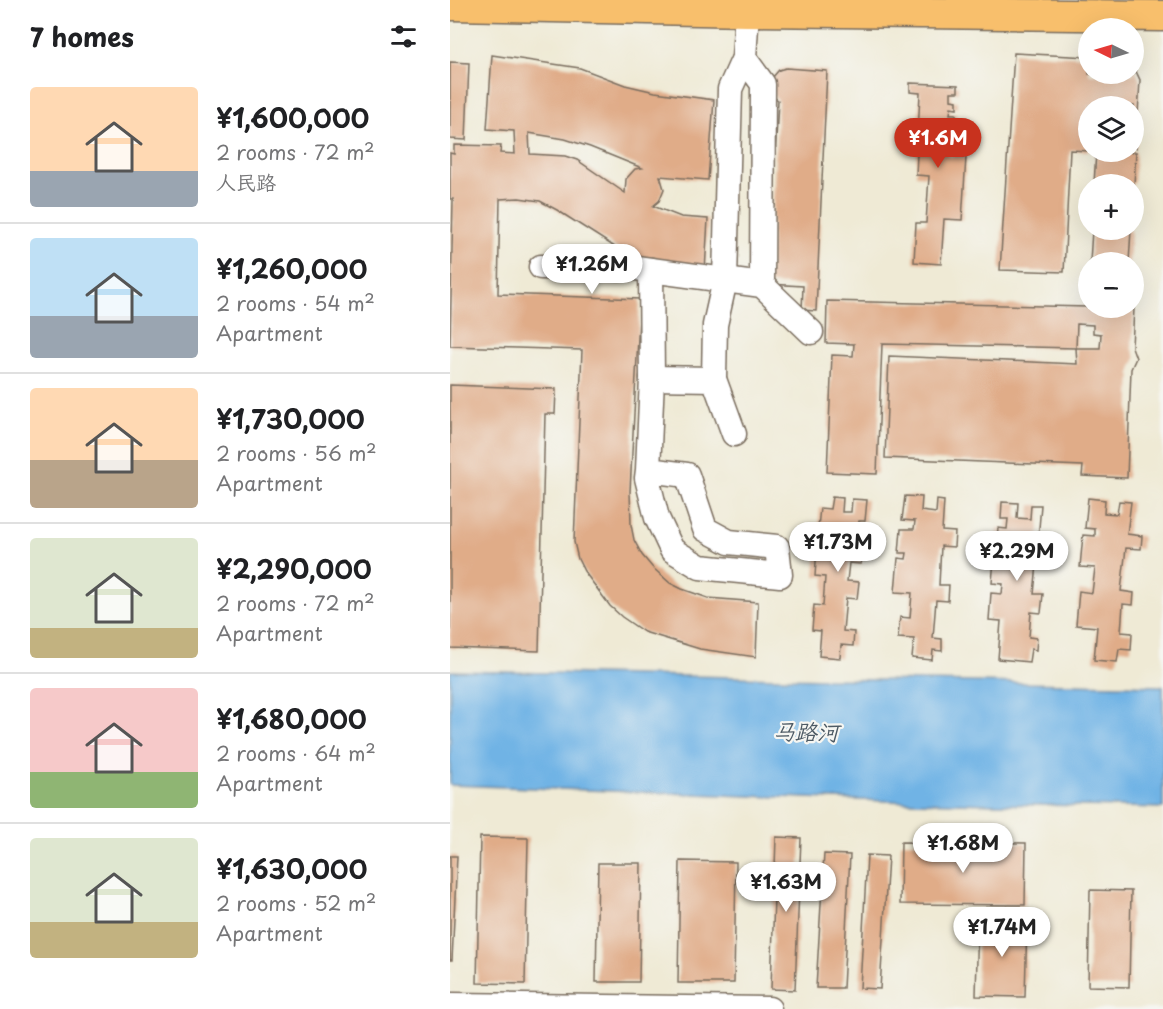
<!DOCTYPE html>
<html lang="en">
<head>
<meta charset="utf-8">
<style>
  body { margin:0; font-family:"Playpen Sans","LXGW WenKai TC",sans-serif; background:#f2f2f2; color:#202124; height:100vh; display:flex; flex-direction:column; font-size:22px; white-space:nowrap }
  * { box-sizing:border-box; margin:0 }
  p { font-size:20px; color:#757577 }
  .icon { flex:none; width:33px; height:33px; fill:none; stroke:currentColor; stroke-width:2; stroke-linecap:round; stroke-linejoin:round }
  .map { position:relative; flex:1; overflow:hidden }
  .side { display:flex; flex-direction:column; background:#fff; width:450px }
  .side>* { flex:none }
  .needle { width:39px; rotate:275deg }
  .fabs { position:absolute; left:628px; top:18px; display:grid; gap:12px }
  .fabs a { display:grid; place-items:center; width:66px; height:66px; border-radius:50%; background:#fff; box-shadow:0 6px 24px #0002; font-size:30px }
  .price { position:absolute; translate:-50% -51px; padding:0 14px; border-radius:21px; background:#fff; color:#222; font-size:20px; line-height:39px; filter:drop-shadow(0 2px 3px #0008) }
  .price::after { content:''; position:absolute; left:50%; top:36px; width:18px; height:14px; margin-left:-9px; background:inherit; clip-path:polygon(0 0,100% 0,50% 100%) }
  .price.current { background:#c8321e; color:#fff }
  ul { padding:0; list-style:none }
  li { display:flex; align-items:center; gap:18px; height:150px; padding:0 30px }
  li+li { border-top:2px solid #e0e0e0 }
  li span { display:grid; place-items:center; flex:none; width:168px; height:120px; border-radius:6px; color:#555 }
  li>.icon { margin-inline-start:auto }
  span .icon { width:72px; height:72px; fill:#fffc; stroke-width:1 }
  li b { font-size:26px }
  h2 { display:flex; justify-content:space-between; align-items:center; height:72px; padding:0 30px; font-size:26px }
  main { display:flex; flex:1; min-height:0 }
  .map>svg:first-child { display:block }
  .water { fill:#6fb3e5; stroke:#556e82; stroke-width:1.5 }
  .building { fill:#e0ac88; fill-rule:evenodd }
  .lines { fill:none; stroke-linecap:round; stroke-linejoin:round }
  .minor-casing { stroke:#7a6d5e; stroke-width:27 }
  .major-casing { stroke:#7a6d5e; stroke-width:33 }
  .minor { stroke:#fff; stroke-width:24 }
  .major { stroke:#f8bf6c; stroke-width:30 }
  .labels { text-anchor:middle; stroke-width:4.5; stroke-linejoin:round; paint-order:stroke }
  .water-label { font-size:22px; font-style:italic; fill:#4d5a64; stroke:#f6f6f2 }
</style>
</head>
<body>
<main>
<section class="side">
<h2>7 homes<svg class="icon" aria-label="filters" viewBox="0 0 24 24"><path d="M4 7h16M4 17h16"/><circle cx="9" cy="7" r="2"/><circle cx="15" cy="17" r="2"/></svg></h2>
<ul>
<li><span style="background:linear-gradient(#ffd9b3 70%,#9aa5b1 0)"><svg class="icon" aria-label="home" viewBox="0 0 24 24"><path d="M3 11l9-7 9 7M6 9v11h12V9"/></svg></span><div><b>¥1,600,000</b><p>2 rooms · 72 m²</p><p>人民路</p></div></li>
<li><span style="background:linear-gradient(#bfe0f5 65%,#9aa5b1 0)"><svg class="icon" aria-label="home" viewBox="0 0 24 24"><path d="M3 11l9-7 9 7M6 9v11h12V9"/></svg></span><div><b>¥1,260,000</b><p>2 rooms · 54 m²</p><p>Apartment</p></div></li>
<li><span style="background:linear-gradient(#ffd9b3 60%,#b9a48a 0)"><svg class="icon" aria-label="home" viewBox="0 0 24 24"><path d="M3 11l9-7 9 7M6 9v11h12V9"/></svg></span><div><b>¥1,730,000</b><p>2 rooms · 56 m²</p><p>Apartment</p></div></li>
<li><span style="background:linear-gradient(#dfe7d0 75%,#c2b280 0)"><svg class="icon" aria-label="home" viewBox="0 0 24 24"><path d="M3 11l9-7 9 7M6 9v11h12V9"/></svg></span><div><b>¥2,290,000</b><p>2 rooms · 72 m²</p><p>Apartment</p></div></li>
<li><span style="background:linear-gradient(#f6c9c9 70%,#8fb573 0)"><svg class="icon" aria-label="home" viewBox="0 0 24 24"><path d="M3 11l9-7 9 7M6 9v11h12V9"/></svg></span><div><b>¥1,680,000</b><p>2 rooms · 64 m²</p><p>Apartment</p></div></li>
<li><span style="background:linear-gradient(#dfe7d0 70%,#c2b280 0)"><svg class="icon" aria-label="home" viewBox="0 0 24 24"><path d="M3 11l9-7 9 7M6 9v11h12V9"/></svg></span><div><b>¥1,630,000</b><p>2 rooms · 52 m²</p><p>Apartment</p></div></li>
</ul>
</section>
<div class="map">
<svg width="713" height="1009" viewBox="0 0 713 1009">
  <rect width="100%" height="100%" fill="#f6f6f2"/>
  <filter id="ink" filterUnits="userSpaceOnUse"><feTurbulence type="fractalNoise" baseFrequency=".0167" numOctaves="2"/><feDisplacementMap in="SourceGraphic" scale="12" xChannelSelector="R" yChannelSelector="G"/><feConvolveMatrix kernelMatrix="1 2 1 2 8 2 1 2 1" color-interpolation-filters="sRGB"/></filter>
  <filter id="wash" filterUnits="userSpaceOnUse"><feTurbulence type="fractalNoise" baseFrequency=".008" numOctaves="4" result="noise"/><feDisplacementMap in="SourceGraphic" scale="24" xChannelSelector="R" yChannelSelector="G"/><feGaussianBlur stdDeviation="1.35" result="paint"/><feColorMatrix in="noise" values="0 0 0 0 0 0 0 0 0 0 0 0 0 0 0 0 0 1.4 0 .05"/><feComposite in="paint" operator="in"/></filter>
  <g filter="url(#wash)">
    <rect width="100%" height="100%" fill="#efead5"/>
    <path class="water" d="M0 671 713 686V808L463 802 0 785Z"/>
    <g id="blocks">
      <g class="building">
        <path d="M564 53 639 57V74H684V67L690 80 686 148 684 147V106H639V151L620 150 614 272 550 270Z"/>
        <path d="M42 55 130 68 175 85 205 92 264 100 258 180 210 176 214 189 209 201 203 206 231 217 258 219 255 271 182 258 107 210 90 201 69 198 50 199 48 294 190 299 180 491 181 525 184 540 192 555 202 567 220 583 232 589 258 598 308 602 306 657 250 649 194 632 172 617 160 606 134 571 128 559 124 542 132 350 0 346 3 199H0V153L4 154V145L51 146 50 153 65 154 64 131 37 129ZM79 133 115 139 140 147 192 168 185 169 176 179 175 193 127 160 115 156 80 154Z"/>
        <path d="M0 62 19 63 16 140 0 139Z"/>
        <path d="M336 68 377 71 366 311 352 310 353 286 319 284 328 100 324 97 322 78 329 70Z"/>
        <path d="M460 83 508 85V92H501V100L507 101V108L501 107 500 114H506V119H500V128H505V134H499V143L506 144 505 152H498V156L516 157 512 220 494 219 491 264 464 262 466 223H476L479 176 466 175 470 93 460 92Z"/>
        <path d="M646 152H686L684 184H644Z"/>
        <path d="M642 230H681L679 262H640Z"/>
        <path d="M377 301 684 308 682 347 686 358 681 369 677 478 632 476 633 466 435 458 439 356 627 364 626 348 432 344 427 474 377 472 382 355 403 356 404 344 376 343ZM627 324 643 325V333L651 334 650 348H626Z"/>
        <path d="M0 385 106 389 105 414H95L89 651 0 648Z"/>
        <path d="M455 496 472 497 471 511 486 513 487 500 494 501 492 531 505 532 504 547 491 546 489 585H499L498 601 486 600 483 638 492 639V651L483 650 482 660 462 658 464 639 448 638 450 617 460 618 462 593 445 592 448 558 456 559 457 553H449L451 529H464L465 521 452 520Z"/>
        <path d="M382 497 393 498 392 512H401L402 499 417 500 415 521H409L408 529 414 530 411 564 399 563 397 581 409 582 407 599 396 598 393 631 404 632 403 646 391 645 390 658 369 656 371 631 362 630 364 605 373 606 375 577 365 576 367 548 377 549 378 528 368 527 370 508 380 509Z"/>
        <path d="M638 498 655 500 654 513 667 514 669 501 681 502 677 534 692 536 691 549 676 548 671 591 684 593 683 605 673 604 671 632 682 633 681 650 669 649 667 662 644 660 647 627 626 625 629 591 642 593 645 568 630 567 633 535 645 536V529L635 528Z"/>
        <path d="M552 502 568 503 567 518 580 519 581 505H591L588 540 597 541 595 565 587 564 584 594H593L591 613 581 612 579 637 587 638 586 650 581 649 579 662 548 659 551 621 539 620 541 593 552 594 553 584 542 583 544 559 555 560 556 551 546 550 548 528 557 529 558 519H551Z"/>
        <path d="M30 837 78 838 75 984 27 983Z"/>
        <path d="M326 837 351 838 345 990 321 989Z"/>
        <path d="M451 842 576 843 575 905 450 904Z"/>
        <path d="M374 854 400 855 393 988H366Z"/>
        <path d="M417 855 438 856 430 989 410 988Z"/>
        <path d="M0 856H7L2 960H0Z"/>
        <path d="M230 861 286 862 284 983H228Z"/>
        <path d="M148 863H191L189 982H146Z"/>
        <path d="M640 890 681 891 679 987 638 986Z"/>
        <path d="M528 919 577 920 575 997 526 996Z"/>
      </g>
    </g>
  </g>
  <g filter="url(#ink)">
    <use href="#blocks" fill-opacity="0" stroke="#7a6d5e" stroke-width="1.5"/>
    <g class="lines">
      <g class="minor-casing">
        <g id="minor">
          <path d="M294 58 313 84 312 285"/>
          <path d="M91 267 186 268 312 285 361 332"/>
          <path d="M202 378 264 379"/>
          <path d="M284 434 264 379 265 325 275 280 280 89 294 58 297 11"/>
          <path d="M198 470 237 475 255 529 279 542 327 547 330 575 250 567 222 550 207 518 197 478 198 470 202 378 201 270"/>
          <path d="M0 1005 319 1009"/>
        </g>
      </g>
      <g class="major-casing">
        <path id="major" d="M0 5 297 11 713 16"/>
      </g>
      <use href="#minor" class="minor"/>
      <use href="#major" class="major"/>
    </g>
  </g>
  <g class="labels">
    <g class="water-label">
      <text transform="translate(356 732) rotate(1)" y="8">马路河</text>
    </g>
  </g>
</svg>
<div class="fabs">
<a><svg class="needle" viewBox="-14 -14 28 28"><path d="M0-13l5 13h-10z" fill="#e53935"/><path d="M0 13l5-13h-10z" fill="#757577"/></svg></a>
<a><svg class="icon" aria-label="layers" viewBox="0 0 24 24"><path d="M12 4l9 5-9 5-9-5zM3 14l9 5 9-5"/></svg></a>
<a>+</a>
<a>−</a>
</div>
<b class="price current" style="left:488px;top:169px">¥1.6M</b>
<b class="price" style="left:142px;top:295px">¥1.26M</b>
<b class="price" style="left:388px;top:573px">¥1.73M</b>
<b class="price" style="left:567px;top:582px">¥2.29M</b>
<b class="price" style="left:513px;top:874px">¥1.68M</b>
<b class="price" style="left:336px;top:913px">¥1.63M</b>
<b class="price" style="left:552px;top:958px">¥1.74M</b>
</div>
</main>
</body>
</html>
